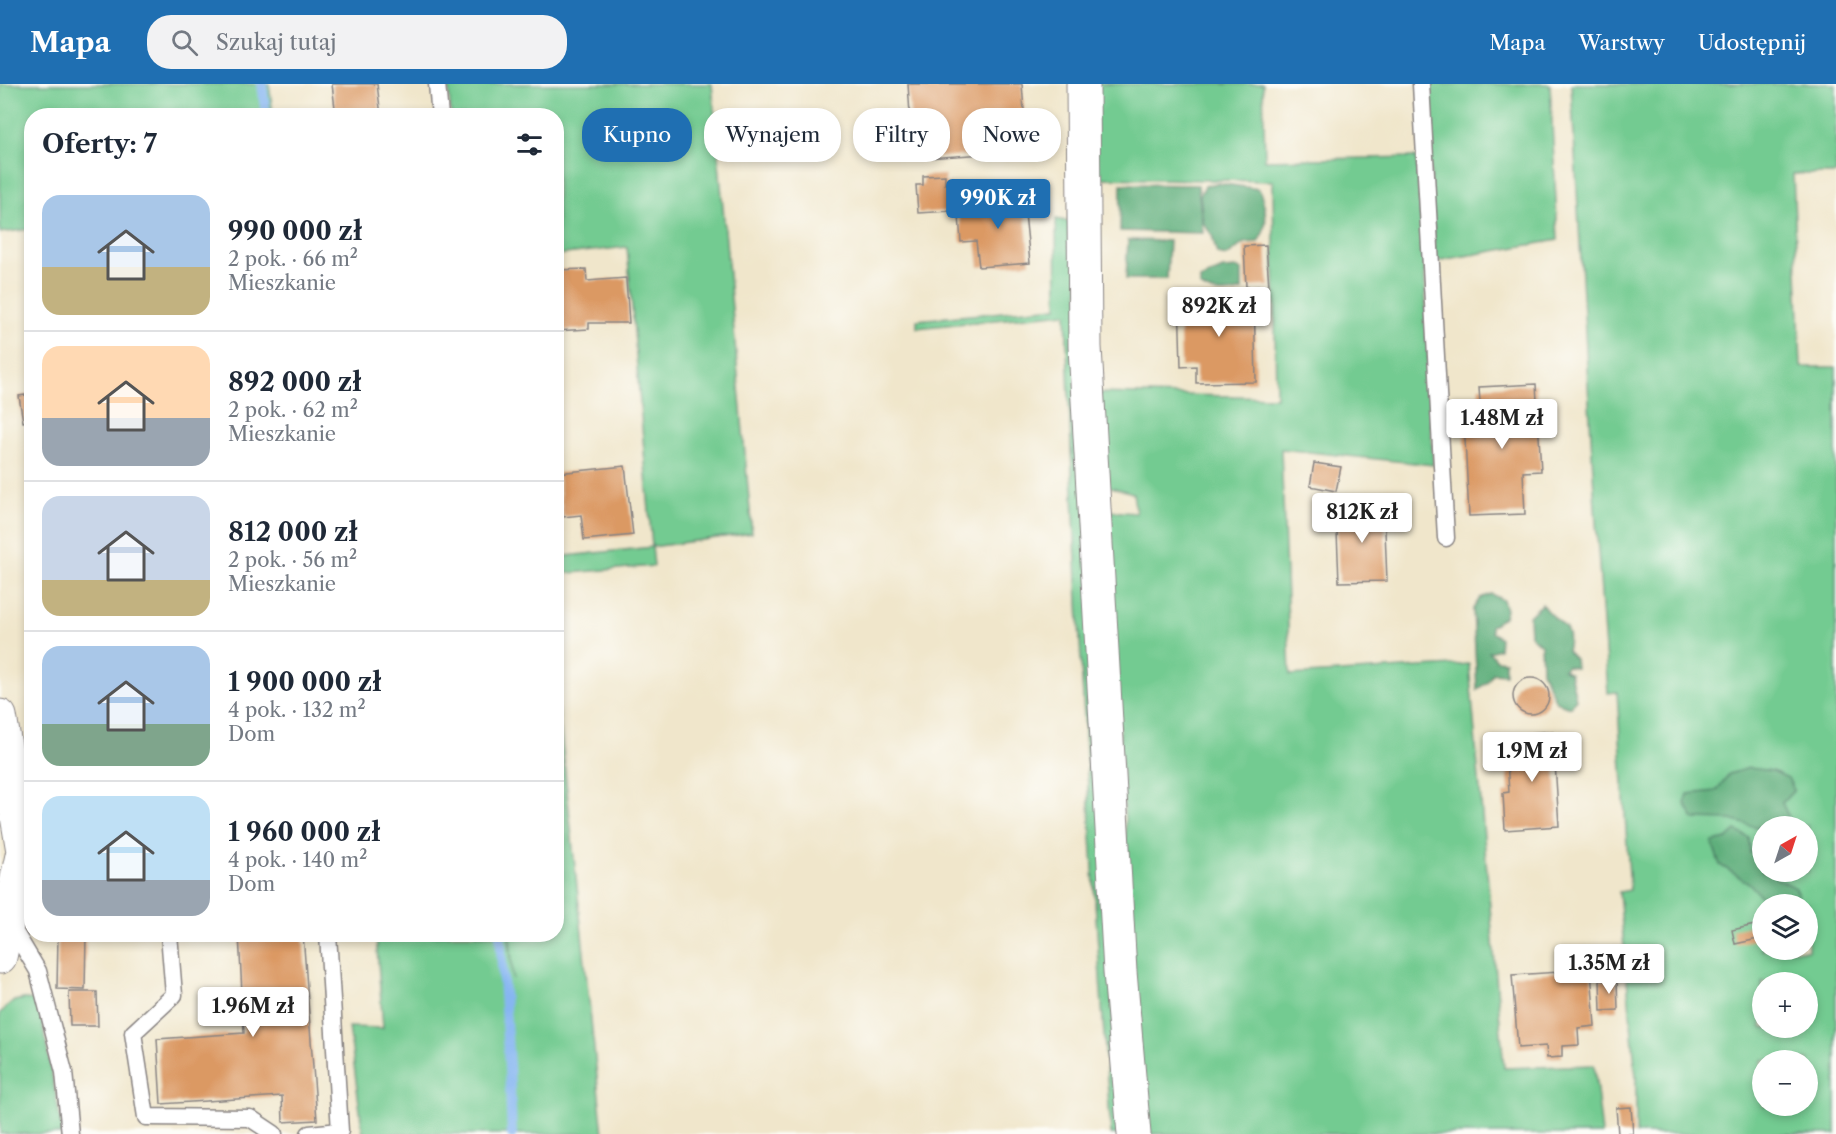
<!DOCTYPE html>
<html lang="pl">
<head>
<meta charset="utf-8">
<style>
  body { margin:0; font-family:"Libre Caslon Text",serif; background:#f2f2f3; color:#1f2937; height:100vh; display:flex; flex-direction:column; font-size:22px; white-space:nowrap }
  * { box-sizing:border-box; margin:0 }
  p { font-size:20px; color:#747a83 }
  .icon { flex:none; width:33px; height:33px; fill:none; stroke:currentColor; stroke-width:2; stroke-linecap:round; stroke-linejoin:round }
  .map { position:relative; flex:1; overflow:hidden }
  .panel { position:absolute; left:24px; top:24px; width:540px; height:834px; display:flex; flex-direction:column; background:#fff; border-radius:24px; box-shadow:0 3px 9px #0003 }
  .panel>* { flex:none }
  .hud { position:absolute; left:582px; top:24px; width:570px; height:54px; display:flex; gap:12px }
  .needle { width:39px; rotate:39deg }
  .tools { position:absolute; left:1752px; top:732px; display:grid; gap:12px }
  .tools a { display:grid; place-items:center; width:66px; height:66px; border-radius:50%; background:#fff; box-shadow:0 3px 9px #0003; font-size:30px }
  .price { position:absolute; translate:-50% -51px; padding:0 14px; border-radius:6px; background:#fff; color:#222; font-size:20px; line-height:39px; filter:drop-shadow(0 2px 3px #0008) }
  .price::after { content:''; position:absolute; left:50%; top:36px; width:18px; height:14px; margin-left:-9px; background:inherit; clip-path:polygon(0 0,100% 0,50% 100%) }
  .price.selected { background:#1f6fb2; color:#fff }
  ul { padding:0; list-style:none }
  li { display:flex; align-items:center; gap:18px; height:150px; padding:0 18px }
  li+li { border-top:2px solid #e0e1e3 }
  li span { display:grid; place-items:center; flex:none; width:168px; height:120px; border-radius:18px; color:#555 }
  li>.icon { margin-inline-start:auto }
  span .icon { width:72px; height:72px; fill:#fffc; stroke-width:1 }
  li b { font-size:26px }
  h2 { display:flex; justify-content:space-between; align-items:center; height:72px; padding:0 18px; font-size:26px }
  .chip { padding:0 21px; border-radius:24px; background:#fff; box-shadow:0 3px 9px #0003; font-size:21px; line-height:54px }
  .chip.selected { background:#1f6fb2; color:#fff }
  header { display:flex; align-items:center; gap:36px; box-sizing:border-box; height:84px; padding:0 30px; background:#1f6fb2; color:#fff }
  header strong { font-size:28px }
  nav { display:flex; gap:33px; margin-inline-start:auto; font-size:21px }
  .search { width:420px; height:54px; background:#f2f2f3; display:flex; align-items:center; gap:15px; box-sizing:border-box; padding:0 21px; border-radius:24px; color:#747a83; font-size:22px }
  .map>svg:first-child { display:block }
  .green { fill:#73cb91; stroke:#4a7666; stroke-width:1.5; fill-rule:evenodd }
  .forest { fill:#5eaf7b; stroke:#40685b; stroke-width:1.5 }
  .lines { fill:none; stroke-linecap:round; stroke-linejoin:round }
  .stream { stroke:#86b6f1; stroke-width:10 }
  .building { fill:#db9964 }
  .service-casing { stroke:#898483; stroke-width:19 }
  .minor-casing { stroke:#898483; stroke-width:35 }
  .service { stroke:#fff; stroke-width:16 }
  .minor { stroke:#fff; stroke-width:33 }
</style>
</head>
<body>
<header>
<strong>Mapa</strong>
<div class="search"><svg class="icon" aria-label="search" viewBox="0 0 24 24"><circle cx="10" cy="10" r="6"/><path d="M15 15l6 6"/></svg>Szukaj tutaj</div>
<nav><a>Mapa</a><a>Warstwy</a><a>Udostępnij</a></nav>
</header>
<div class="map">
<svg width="1836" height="1050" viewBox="0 0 1836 1050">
  <rect width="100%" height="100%" fill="#fdfcf7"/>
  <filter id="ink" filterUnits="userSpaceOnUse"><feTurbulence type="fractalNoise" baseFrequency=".0167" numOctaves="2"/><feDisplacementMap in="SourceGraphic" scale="12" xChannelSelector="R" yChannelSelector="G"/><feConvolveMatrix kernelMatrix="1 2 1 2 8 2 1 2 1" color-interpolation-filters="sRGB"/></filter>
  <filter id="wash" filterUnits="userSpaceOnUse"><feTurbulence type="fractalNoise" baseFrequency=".008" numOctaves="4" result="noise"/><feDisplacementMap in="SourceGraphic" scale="24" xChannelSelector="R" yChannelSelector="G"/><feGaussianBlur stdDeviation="1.35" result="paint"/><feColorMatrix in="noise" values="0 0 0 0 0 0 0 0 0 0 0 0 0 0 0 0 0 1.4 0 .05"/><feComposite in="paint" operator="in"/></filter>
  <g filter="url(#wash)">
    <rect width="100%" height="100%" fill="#f0e6cb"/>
    <g class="green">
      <path d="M0 0H269L273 31 32 32 31 145 0 149Z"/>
      <path d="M448 0H712L752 449 652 463 654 482 557 490V473L652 463 627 163 557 171 556 32 451 31Z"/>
      <path d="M1091 0H1263L1265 76 1416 73 1424 178 1433 381 1281 365 1290 591 1469 580 1504 984 1594 981 1602 1050H1143L1107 427 1136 429 1133 409 1100 400 1096 309 1276 313 1273 97 1093 94Z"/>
      <path d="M1426 0H1550L1558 156 1435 177Z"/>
      <path d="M1571 0H1836V90H1793L1801 283H1836V1050H1636V993L1619 808 1630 806 1617 608 1608 609 1595 424ZM1762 742H1808V788H1762ZM1762 820H1808V866H1762ZM1762 898H1808V944H1762ZM1762 976H1808V1022H1762Z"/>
      <path d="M1056 135 1075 139 1119 1050H1111C1091 777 1075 503 1066 229L917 244V236L1057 223Z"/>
      <path d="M557 612 603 1050H363L349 943 383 944 376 851H509L513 895 510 851 556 850Z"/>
      <path d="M24 915 38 916 63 1050H0V929L14 917Z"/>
    </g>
    <g class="forest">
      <path d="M1217 99 1259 105C1266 123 1270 141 1258 158L1244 159 1227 172 1217 170 1212 151 1203 139 1200 111 1205 102Z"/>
      <path d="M1121 100 1198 101 1203 149 1120 147Z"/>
      <path d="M1128 156 1169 157 1167 195H1126Z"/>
      <path d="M1238 184 1242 186V206C1229 211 1211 211 1200 202V195L1223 185Z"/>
      <path d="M1491 510 1503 516 1506 526 1504 533 1491 542V548L1500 554 1499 565 1489 568 1497 576 1505 577V590L1493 589 1487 598 1477 606 1473 525 1480 514Z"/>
      <path d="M1542 520C1553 540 1575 537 1567 567L1575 575 1576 584 1567 582 1563 585 1570 589 1576 615 1570 623 1556 618 1542 587 1541 561 1530 551 1529 532Z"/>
      <path d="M1749 684 1773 687 1788 694 1794 706 1782 719 1793 742 1756 743 1731 736 1694 735 1685 720 1688 710 1716 707 1729 690Z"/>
      <path d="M1736 747 1749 754 1750 769 1762 772V788H1773L1776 794 1796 804 1800 820H1768L1749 799 1720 781 1712 758 1727 755Z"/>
    </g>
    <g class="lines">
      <g class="stream">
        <path d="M262 0 266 32"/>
        <path d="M500 850 509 982 512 1050"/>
      </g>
    </g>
    <g id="blocks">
      <g class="building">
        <path d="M332 0H377L381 32H336Z"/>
        <path d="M908 0H1022L1027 67 913 75Z"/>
        <path d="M945 91V100H950L951 127 918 129 916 101H923V92Z"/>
        <path d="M1023 109 1030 179 979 183 976 157 961 158 959 132 974 131 972 113Z"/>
        <path d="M1266 161 1269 202 1246 203 1244 162Z"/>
        <path d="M586 185 587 197 626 194 629 239H589V245L556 247V186Z"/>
        <path d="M1254 212 1256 298 1196 299V282L1181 283 1179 213Z"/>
        <path d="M1536 300 1541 387 1523 388 1525 430 1469 432 1464 336 1481 335 1479 303Z"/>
        <path d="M32 310V337L23 338 19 312Z"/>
        <path d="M1314 379 1341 383 1336 407 1310 402Z"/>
        <path d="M625 382 633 451 584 456 581 431 563 433 558 389Z"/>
        <path d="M1384 421 1387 497 1339 498 1336 423Z"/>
        <circle cx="1531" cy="612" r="18"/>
        <path d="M1553 647 1559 742 1505 746 1503 709 1509 708 1507 677H1515L1513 650Z"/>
        <path d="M1755 841 1758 855 1735 860 1732 846Z"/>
        <path d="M58 850H86L85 906 57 905Z"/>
        <path d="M239 850H303L317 1036 283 1038 282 1012 161 1020 157 955 244 949Z"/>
        <path d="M1591 886 1595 942 1578 944 1579 961 1562 962V973L1547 974 1546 962 1518 964 1512 891Z"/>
        <path d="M1600 896H1617L1618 926 1601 927Z"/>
        <path d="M69 908H97L98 942H70Z"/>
        <path d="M1631 1023 1633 1050H1618L1616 1024Z"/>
      </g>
    </g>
  </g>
  <g filter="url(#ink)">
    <use href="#blocks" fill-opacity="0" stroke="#898483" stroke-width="1.5"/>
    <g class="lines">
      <g class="service-casing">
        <g id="service">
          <path d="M437 0 440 32"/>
          <path d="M1421 0 1446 454"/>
          <path d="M10 840 38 887 64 988 70 1050"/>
          <path d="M169 850 174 911 133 949 146 1033 250 1034 274 1050"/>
          <path d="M309 1050 340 1047 328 850"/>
        </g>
      </g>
      <g class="minor-casing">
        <g id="minor">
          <path d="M1083 0 1085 263 1120 888 1134 1050"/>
          <path d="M0 632 23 767 0 873"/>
        </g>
      </g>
      <use href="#service" class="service"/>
      <use href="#minor" class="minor"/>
    </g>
  </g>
</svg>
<div class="tools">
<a><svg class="needle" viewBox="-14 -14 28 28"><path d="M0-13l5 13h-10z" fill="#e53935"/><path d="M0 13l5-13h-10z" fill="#747a83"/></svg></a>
<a><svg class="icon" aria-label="layers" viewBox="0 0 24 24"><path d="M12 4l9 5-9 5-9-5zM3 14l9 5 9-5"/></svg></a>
<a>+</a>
<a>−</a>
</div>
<b class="price selected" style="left:998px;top:146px">990K zł</b>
<b class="price" style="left:1219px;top:254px">892K zł</b>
<b class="price" style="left:1502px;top:366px">1.48M zł</b>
<b class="price" style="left:1362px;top:460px">812K zł</b>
<b class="price" style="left:1532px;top:699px">1.9M zł</b>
<b class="price" style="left:1609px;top:911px">1.35M zł</b>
<b class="price" style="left:253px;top:954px">1.96M zł</b>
<div class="hud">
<a class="chip selected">Kupno</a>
<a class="chip">Wynajem</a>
<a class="chip">Filtry</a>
<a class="chip">Nowe</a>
</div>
<section class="panel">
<h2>Oferty: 7<svg class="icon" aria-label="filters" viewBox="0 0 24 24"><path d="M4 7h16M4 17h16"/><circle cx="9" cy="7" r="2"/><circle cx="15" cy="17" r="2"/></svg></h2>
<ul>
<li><span style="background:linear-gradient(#a9c7e8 60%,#c2b280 0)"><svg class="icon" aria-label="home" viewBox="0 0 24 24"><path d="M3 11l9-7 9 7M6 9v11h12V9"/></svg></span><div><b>990 000 zł</b><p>2 pok. · 66 m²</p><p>Mieszkanie</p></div></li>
<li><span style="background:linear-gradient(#ffd9b3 60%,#9aa5b1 0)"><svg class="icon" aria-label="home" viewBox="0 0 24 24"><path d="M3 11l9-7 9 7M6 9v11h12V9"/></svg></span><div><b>892 000 zł</b><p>2 pok. · 62 m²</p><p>Mieszkanie</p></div></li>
<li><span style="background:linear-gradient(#c9d6e8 70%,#c2b280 0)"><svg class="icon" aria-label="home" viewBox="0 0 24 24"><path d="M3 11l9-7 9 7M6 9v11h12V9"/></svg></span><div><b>812 000 zł</b><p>2 pok. · 56 m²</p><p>Mieszkanie</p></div></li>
<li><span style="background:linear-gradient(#a9c7e8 65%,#7fa58c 0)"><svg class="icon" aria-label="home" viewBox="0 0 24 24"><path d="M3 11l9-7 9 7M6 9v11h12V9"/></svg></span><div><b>1 900 000 zł</b><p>4 pok. · 132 m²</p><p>Dom</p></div></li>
<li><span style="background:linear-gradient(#bfe0f5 70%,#9aa5b1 0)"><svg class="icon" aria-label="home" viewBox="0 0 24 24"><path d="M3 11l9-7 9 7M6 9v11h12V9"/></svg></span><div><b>1 960 000 zł</b><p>4 pok. · 140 m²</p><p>Dom</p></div></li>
</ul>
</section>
</div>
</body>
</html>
